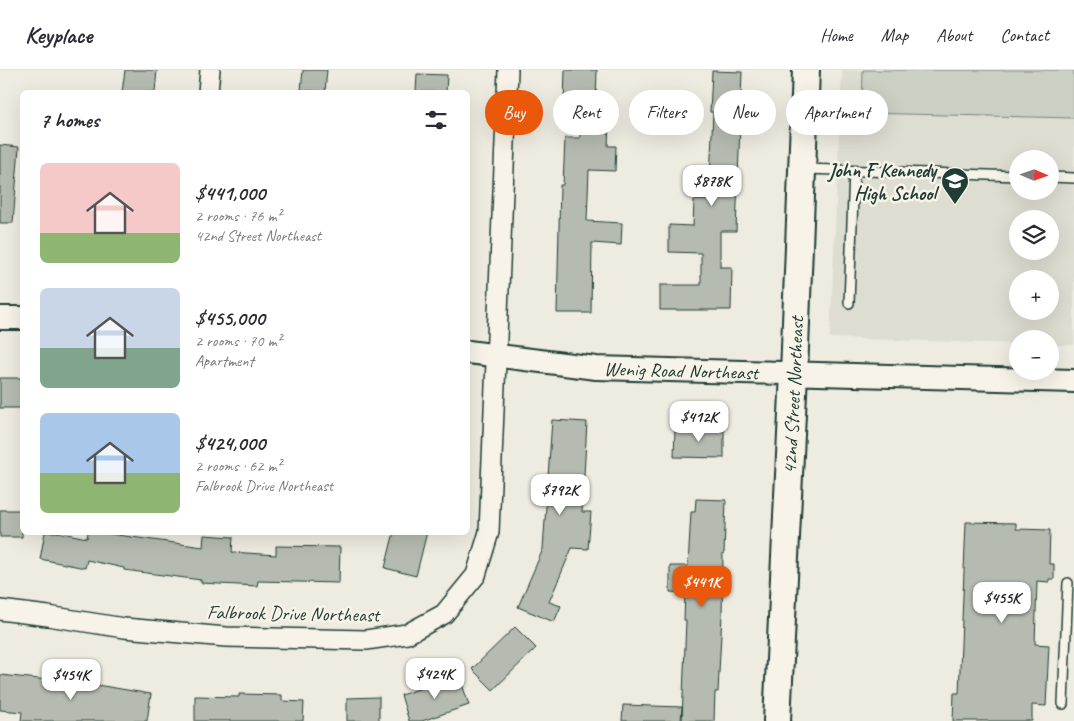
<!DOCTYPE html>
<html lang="en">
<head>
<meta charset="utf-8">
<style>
  body { margin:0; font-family:Caveat,sans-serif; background:#f2f2f3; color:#2b2b33; height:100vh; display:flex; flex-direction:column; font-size:19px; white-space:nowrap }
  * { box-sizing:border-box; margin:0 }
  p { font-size:16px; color:#7c7c81 }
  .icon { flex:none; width:28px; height:28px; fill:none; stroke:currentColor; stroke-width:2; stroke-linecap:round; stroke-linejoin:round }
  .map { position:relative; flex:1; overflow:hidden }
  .drawer { position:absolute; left:20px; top:20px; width:450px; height:445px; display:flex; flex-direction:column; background:#fff; border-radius:8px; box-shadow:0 5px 20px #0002 }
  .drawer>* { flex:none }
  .guide { position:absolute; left:485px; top:20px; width:475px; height:45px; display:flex; gap:10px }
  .needle { width:32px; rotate:92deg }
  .fabs { position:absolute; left:1009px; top:80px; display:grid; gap:10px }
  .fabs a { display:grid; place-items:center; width:50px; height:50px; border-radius:50%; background:#fff; box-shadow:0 5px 20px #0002; font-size:25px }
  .price { position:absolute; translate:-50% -42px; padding:0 11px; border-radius:10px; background:#fff; color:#222; font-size:16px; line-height:32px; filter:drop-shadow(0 1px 2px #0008) }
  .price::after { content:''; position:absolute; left:50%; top:30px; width:15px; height:11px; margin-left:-8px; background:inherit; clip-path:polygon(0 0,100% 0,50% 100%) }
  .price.selected { background:#ea580c; color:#fff }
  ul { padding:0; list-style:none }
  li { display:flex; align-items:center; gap:15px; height:125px; padding:0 20px }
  li span { display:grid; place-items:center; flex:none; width:140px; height:100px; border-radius:8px; color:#555 }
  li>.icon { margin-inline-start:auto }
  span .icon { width:60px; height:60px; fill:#fffc; stroke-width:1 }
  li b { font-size:21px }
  h2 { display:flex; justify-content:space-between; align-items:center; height:60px; padding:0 20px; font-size:21px }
  .tag { padding:0 18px; border-radius:22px; background:#fff; box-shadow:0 5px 20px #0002; font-size:18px; line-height:45px }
  .tag.selected { background:#ea580c; color:#fff }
  header { display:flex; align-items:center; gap:30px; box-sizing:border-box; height:70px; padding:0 25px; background:#fff; border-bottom:1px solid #e1e1e2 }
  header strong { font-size:24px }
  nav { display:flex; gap:28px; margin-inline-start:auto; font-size:18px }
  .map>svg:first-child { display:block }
  .built { fill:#ddddd2; fill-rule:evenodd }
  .green { fill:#cccfc4; stroke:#76867c }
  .building { fill:#b5bbb0; stroke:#1f3d34 }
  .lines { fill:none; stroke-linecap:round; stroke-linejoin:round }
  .service-casing { stroke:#1f3d34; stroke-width:12 }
  .minor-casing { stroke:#1f3d34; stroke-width:22 }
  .tertiary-casing { stroke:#1f3d34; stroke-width:26 }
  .secondary-casing { stroke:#1f3d34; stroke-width:30 }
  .service { stroke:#f7f3e8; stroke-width:9 }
  .minor { stroke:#f7f3e8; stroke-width:19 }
  .tertiary { stroke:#f7f3e8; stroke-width:22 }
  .secondary { stroke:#f7f3e8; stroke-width:26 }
  .labels { text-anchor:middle; stroke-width:5; stroke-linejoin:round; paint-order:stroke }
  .poi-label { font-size:20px; font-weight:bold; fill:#1f3d34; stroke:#f7f3e8; text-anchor:end }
  .street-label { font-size:20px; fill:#1f3d34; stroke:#f7f3e8 }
</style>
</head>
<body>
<header>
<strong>Keyplace</strong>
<nav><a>Home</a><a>Map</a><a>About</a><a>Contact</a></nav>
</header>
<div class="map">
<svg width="1074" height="651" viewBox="0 0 1074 651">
  <rect width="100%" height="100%" fill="#eeece1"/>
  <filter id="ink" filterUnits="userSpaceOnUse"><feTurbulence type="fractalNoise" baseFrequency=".02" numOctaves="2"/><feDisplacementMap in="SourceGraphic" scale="10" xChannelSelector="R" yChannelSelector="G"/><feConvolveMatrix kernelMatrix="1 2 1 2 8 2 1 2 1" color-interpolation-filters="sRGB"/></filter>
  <g filter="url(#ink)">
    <path class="built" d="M842 0H1074V275H1050V269H1018L1017 274 830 268ZM1018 89H1050V121H1018ZM1018 149H1050V181H1018ZM1018 209H1050V241H1018Z"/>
    <path class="green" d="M863 0H1074V48L862 43Z"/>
    <g class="building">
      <path d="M125 0H157L155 22H122Z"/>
      <path d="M303 0H327L325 22 301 20Z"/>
      <path d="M565 0H597L596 33 564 32Z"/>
      <path d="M712 1 742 2 736 161H720V197H732L731 240H660V215H701V183L669 182V155L693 156 694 130H709L713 42H710Z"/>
      <path d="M417 4 447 5 446 22H416Z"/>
      <path d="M580 51 609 52 608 76H616L615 101 589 100 587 151 622 153 621 175 592 173 591 243H557L560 115H563L565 68H580Z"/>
      <path d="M0 75 19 77 13 153H0Z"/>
      <rect x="0" y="308" width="22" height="30"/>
      <path d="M552 350 587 352 582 442H591L588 479 572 478 549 532 561 536 554 552 518 537 543 479Z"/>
      <path d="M675 358 724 359V388L674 387Z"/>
      <path d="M696 429 726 430 724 483H723L722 545 718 622H715L714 651H682L686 550H684L685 523 670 522V496H688L691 442H695Z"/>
      <rect x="0" y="440" width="22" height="27"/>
      <path d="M966 452 1016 453V459L1050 460 1049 494H1054V509H1049V512L1037 511 1035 574 1049 575 1046 636 1032 635V651H953L954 623H959Z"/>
      <path d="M45 462H57L87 468 88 462H96L203 477 204 465 233 467 232 482 276 485V476L340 477 339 513 258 511 257 516 201 513V510L124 500V498L87 490 85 498 40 489Z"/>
      <path d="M394 462H427L416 506 385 498Z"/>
      <path d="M515 557 536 578 493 620 472 599Z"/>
      <path d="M0 605 97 615 151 624 147 651H21L22 642 0 640Z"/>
      <path d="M459 605 469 635 422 651H409L401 625Z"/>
      <path d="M239 624 282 625V631L304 632 303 651H195V626L239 627Z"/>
      <path d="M379 627V651H347V628Z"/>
      <path d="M623 635 682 637 681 651H622Z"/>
    </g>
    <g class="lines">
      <g class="service-casing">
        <g id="service">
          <path d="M805 99 1018 106"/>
          <path d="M1050 107 1074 108"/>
          <path d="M849 233 854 101"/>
          <path d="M1063 634 1068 513"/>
        </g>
      </g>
      <g class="minor-casing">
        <g id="minor">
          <path d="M208 22 210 0"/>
          <path d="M0 540 48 546 124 558 226 567 366 570 407 564 444 544 476 505 489 462 508 0"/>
        </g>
      </g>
      <g class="tertiary-casing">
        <g id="tertiary">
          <path d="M0 248H22"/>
          <path id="s1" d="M468 282 596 298 1074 311"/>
        </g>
      </g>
      <g class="secondary-casing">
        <g id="secondary">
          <path id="s2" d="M777 651 794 303 806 0"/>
        </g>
      </g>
      <use href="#service" class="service"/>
      <use href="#minor" class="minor"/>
      <use href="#tertiary" class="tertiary"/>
      <use href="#secondary" class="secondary"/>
    </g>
  </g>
  <defs>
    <g id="school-pin" transform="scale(1.4375)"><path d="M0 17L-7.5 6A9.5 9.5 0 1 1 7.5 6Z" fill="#1f3d34" stroke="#f7f3e8"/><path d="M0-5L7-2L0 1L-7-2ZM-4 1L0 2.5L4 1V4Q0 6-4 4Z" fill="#fff"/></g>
  </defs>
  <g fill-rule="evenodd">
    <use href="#school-pin" x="955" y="111"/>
  </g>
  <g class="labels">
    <g class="poi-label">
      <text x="936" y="107">John F Kennedy<tspan x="936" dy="23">High School</tspan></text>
    </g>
    <g class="street-label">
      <text dy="7" stroke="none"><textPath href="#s1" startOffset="214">Wenig Road Northeast</textPath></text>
      <text dy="7" stroke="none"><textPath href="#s2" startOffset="326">42nd Street Northeast</textPath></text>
      <text transform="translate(293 543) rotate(1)" y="7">Falbrook Drive Northeast</text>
    </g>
  </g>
</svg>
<div class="fabs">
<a><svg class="needle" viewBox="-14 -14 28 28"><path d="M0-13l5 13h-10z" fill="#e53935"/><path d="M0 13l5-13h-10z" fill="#7c7c81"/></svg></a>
<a><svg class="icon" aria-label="layers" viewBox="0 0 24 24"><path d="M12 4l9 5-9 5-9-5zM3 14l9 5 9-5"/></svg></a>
<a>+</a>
<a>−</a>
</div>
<b class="price" style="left:712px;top:137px">$878K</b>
<b class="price" style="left:699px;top:373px">$412K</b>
<b class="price" style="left:560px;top:446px">$792K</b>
<b class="price selected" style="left:702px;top:538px">$441K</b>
<b class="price" style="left:1002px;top:554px">$455K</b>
<b class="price" style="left:435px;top:630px">$424K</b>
<b class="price" style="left:71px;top:631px">$454K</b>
<div class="guide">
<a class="tag selected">Buy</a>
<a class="tag">Rent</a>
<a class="tag">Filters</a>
<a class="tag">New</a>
<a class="tag">Apartment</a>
</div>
<section class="drawer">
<h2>7 homes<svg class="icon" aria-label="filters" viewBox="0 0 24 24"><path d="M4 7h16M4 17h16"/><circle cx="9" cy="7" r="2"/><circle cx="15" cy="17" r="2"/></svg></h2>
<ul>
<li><span style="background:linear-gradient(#f6c9c9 70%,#8fb573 0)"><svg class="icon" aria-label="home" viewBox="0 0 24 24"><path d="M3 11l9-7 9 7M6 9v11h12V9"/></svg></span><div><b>$441,000</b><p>2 rooms · 76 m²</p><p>42nd Street Northeast</p></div></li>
<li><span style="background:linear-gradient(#c9d6e8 60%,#7fa58c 0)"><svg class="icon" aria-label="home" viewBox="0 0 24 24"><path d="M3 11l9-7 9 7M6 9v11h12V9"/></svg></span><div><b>$455,000</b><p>2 rooms · 70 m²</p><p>Apartment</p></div></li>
<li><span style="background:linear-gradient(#a9c7e8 60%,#8fb573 0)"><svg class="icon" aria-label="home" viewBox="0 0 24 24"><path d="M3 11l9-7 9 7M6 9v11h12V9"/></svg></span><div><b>$424,000</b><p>2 rooms · 62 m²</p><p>Falbrook Drive Northeast</p></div></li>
</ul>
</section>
</div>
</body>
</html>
